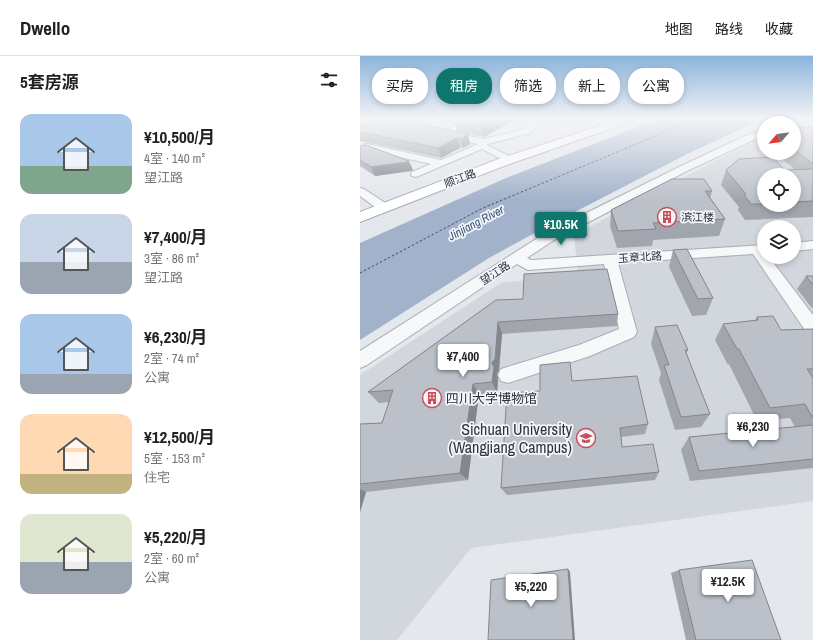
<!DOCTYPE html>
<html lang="zh">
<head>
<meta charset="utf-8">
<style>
  body { margin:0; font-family:"Archivo Narrow","Noto Sans SC",sans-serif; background:#f2f2f2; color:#202124; height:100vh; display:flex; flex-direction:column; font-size:15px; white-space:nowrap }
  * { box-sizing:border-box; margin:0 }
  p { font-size:13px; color:#757577 }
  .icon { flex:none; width:22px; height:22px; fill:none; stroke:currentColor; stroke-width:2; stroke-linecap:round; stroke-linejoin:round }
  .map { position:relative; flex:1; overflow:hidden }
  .sheet { display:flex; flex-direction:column; background:#fff; width:360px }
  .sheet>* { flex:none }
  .guide { position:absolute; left:12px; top:12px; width:380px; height:36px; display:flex; gap:8px }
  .needle { width:26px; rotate:242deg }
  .tools { position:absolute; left:397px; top:60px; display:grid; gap:8px }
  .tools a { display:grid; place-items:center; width:44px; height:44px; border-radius:50%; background:#fff; box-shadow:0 2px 6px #0003; font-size:20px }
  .price { position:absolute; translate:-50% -34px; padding:0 9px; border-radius:4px; background:#fff; color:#222; font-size:13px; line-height:26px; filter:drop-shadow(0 1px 2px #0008) }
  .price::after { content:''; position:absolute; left:50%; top:24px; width:12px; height:9px; margin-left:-6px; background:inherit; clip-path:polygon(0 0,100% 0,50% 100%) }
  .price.on { background:#0f766e; color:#fff }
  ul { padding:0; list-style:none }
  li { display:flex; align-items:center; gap:12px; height:100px; padding:0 20px }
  li span { display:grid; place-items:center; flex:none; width:112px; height:80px; border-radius:12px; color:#555 }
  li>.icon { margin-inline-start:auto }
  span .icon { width:48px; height:48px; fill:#fffc; stroke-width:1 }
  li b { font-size:17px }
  h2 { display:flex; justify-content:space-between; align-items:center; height:48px; padding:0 20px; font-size:17px }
  .chip { padding:0 14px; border-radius:16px; background:#fff; box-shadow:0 2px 6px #0003; font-size:14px; line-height:36px }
  .chip.on { background:#0f766e; color:#fff }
  header { display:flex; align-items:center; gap:24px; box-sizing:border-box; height:56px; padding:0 20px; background:#fff; border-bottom:1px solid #e0e0e0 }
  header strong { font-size:19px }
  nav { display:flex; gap:22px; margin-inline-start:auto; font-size:14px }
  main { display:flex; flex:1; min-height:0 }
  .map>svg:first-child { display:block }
  .built { fill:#d2d6dd; fill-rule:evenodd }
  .water { fill:#a1b2ca }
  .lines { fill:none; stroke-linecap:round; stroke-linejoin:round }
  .ferry { stroke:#375077; stroke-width:1; stroke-dasharray:2.5 2; stroke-linecap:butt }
  .minor-casing { stroke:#a9adb6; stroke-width:2 }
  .major-casing { stroke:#a4aab7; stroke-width:2 }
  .minor { fill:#f7f8fa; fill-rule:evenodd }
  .major { fill:#fff; fill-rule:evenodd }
  .wall { fill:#a1a5ad; fill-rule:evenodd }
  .shaded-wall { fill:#83868d }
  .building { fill:#bbc0c9; stroke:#83868d }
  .labels { text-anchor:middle; stroke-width:3.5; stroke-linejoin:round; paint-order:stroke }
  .far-street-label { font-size:11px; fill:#2c3344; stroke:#f4f6f9 }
  .far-poi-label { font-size:11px; fill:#2c3344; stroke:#f4f6f9; text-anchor:start }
  .far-water-label { font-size:12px; font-style:italic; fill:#375077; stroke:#f4f6f9 }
  .poi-label { font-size:13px; fill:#2c3344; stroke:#f4f6f9; text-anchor:start }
  .near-poi-label { font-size:16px; fill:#2c3344; stroke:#f4f6f9; text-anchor:end }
</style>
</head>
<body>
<header>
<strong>Dwello</strong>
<nav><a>地图</a><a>路线</a><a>收藏</a></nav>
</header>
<main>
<section class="sheet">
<h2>5套房源<svg class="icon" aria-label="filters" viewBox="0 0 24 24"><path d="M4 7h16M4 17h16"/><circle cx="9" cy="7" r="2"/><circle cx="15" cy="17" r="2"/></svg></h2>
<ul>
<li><span style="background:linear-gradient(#a9c7e8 65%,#7fa58c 0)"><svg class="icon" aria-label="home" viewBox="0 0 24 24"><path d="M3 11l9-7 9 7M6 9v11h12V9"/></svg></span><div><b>¥10,500/月</b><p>4室 · 140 m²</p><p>望江路</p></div></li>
<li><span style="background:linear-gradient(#c9d6e8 60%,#9aa5b1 0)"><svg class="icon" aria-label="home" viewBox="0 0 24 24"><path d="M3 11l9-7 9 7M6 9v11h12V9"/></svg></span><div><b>¥7,400/月</b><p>3室 · 86 m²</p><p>望江路</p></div></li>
<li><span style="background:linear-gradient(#a9c7e8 75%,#9aa5b1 0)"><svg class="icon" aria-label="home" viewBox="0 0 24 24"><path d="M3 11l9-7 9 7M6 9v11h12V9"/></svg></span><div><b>¥6,230/月</b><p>2室 · 74 m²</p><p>公寓</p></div></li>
<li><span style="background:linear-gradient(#ffd9b3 75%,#c2b280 0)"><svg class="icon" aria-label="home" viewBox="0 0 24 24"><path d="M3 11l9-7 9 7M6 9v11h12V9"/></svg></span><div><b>¥12,500/月</b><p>5室 · 153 m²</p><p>住宅</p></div></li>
<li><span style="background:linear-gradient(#dfe7d0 60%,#9aa5b1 0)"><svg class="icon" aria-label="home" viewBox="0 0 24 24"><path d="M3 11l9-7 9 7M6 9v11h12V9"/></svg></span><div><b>¥5,220/月</b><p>2室 · 60 m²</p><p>公寓</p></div></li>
</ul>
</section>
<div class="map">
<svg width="453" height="584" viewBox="0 0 453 584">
  <rect width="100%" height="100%" fill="#e4e7ec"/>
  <path class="built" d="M453 76V445L111 492 37 584H0V319L141 227 218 218 214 179 402 80H404V97H434ZM404 119H434V149H404ZM404 171H434V201H404Z"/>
  <path class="water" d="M298 63H403L329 97 180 174 129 202 0 284V187L146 122Z"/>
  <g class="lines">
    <path class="ferry" d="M0 217 123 152 315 72 332 63"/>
    <g class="minor-casing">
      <g id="minor">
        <path d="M3 63H12L3 72 0 73V66Z"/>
        <path d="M103 63H113L93 77 124 83 165 73 169 67 165 63H174L177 67 171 77 128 88 127 89 147 99 149 101 147 103H141L122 93 56 121 52 120 51 118 52 116 71 108 7 94 0 96V90L7 88 81 104 118 88 82 80 81 78Z"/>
        <path d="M404 73V79L327 115 194 184 167 202 171 204 404 189V201H409L453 259V278L447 277 393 198 258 207 277 276 274 281 230 300 148 327 141 325 138 319 141 313 219 289 259 273 244 208 168 214 157 208 7 309 0 312V295L184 178 319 111 385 80Z"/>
        <path d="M0 132 4 133 27 148 29 151 27 154H19L0 140Z"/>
        <path d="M453 185V193L434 195V187Z"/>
      </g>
    </g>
    <g class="major-casing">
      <path id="major" d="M260 63H275L273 65 144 110 0 166V156L136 104Z"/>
    </g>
    <use href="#minor" class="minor"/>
    <use href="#major" class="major"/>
  </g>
  <g class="wall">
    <path d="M9 63H52L50 66 97 76 93 63H156L124 81 108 78 110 88 103 92H100L81 102 0 85V71Z"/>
    <path d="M453 70V161L385 164 378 154 379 151 361 129 366 114H435L416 97H434V72ZM404 119H434V149H404Z"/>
    <path d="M0 91 53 114 51 115 15 120 0 110Z"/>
    <path d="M312 123 352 135 350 142 365 163 359 180 293 184 292 190 257 192 250 170 251 154Z"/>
    <path d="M313 194 353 242 346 259 332 260 309 211Z"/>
    <path d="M446 220H453V252H452L437 233Z"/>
    <path d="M136 244 258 258 257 270 142 278 139 314 137 318 138 323 137 337 119 338 108 424 6 436 0 456V368L22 367 29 346 19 347 8 336Z"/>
    <path d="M397 261 421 274 453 273V412L330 425 321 394 329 381 435 371 430 362 397 365 369 308 368 309 355 284 363 268 395 264Z"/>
    <path d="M295 271 328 294 326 299 350 358 341 371 315 374 299 324 301 317 291 288Z"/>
    <path d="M212 325 288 368 285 378 261 381 262 391 299 416 295 424 147 439 141 432 180 335Z"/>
    <path d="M319 514 421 584H326L311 517Z"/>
  </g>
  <g class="shaded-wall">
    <path d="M48 63H52L49 66Z"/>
    <path d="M129 63H156L124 81 121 67Z"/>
    <path d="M108 78 110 88 103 92 101 83Z"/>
    <path d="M97 82 100 92 81 102 78 92Z"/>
    <path d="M49 105 53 114 51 115 15 120 11 111Z"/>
    <path d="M138 266 142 278 139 314 137 318 138 323 137 337 132 326V307Z"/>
    <path d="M113 328 119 338 108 424 100 417Z"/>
    <path d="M0 433 6 436 0 456Z"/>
    <path d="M208 513 210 516 215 584H213Z"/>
  </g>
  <g class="building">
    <path d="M9 63H30L56 67 108 78 101 83 97 82 78 92 0 76V71Z"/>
    <path d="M97 63H129L121 67Z"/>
    <path d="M453 70V108L434 93V72Z"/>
    <path d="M6 89 49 105 47 106 11 111 0 104V91Z"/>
    <path d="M412 101 425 114 453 113V145L434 146V119H404V148H391L384 139 386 138 366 114 379 103Z"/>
    <path d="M312 123H344L352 135H345L365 163 293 167 296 173 258 175 251 154Z"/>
    <path d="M327 193 353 242 338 243 313 194Z"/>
    <path d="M247 213 258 258 138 266 135 303 132 307 134 311 132 326 113 328 100 417 0 428V368L22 367 33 334 8 336 136 244 163 243 164 218Z"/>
    <path d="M446 220H453V229Z"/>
    <path d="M413 260 421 274 453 273V313H447L453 322V362L445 348 410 352 379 293H377L363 268 398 264 397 261Z"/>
    <path d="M317 269 328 294H325L350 358 321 361 304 309H309L295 271Z"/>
    <path d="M210 306 212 325 277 320 288 368 260 372 262 391 293 388 299 416 141 432 147 337 180 335V309Z"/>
    <path d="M453 369V403L339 415 329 381Z"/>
    <path d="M392 504 421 584H336L319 514Z"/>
    <path d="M208 513 213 584H128L131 524Z"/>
  </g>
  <linearGradient id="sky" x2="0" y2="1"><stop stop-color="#8bb3dc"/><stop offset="0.43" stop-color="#f3f4f6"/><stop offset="1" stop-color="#f3f4f6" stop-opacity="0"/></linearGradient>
  <rect width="453" height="145" fill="url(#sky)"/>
  <defs>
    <g id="building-ring" transform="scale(1)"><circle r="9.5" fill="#f4f6f9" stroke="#cc4e5a" stroke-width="1.5"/><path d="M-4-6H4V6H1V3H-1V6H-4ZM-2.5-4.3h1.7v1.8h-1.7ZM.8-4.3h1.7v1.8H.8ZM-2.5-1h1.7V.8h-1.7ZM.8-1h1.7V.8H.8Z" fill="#cc4e5a"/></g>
    <g id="university-ring" transform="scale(1)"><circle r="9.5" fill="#f4f6f9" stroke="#cc4e5a" stroke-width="1.5"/><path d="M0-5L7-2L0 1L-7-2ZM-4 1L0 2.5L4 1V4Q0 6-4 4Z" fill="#cc4e5a"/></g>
  </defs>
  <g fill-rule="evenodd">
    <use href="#building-ring" x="307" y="161"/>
    <use href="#building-ring" x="72" y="342"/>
    <use href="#university-ring" x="226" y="382"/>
  </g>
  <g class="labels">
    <g class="far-street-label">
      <text transform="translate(100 122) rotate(-20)" y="4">顺江路</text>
      <text transform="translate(280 201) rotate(-4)" y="4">玉章北路</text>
      <text transform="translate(135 217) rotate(-33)" y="4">望江路</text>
    </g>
    <g class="far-poi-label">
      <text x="321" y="165">滨江楼</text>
    </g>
    <g class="far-water-label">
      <text transform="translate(116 167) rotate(-28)" y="4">Jinjiang River</text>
    </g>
    <g class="poi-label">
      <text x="86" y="347">四川大学博物馆</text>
    </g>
    <g class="near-poi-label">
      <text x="212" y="379">Sichuan University<tspan x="212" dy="18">(Wangjiang Campus)</tspan></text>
    </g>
  </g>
</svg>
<div class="tools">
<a><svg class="needle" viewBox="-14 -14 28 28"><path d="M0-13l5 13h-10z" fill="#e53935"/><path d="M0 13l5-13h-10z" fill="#757577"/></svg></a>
<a><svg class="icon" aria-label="locate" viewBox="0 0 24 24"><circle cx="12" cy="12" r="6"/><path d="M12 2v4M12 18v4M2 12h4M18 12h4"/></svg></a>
<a><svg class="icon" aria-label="layers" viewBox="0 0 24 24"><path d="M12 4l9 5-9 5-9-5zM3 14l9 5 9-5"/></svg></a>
</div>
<b class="price on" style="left:201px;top:190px">¥10.5K</b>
<b class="price" style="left:103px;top:322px">¥7,400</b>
<b class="price" style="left:393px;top:392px">¥6,230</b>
<b class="price" style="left:368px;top:547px">¥12.5K</b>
<b class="price" style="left:171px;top:552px">¥5,220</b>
<div class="guide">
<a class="chip">买房</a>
<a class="chip on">租房</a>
<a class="chip">筛选</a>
<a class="chip">新上</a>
<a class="chip">公寓</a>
</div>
</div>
</main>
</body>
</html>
